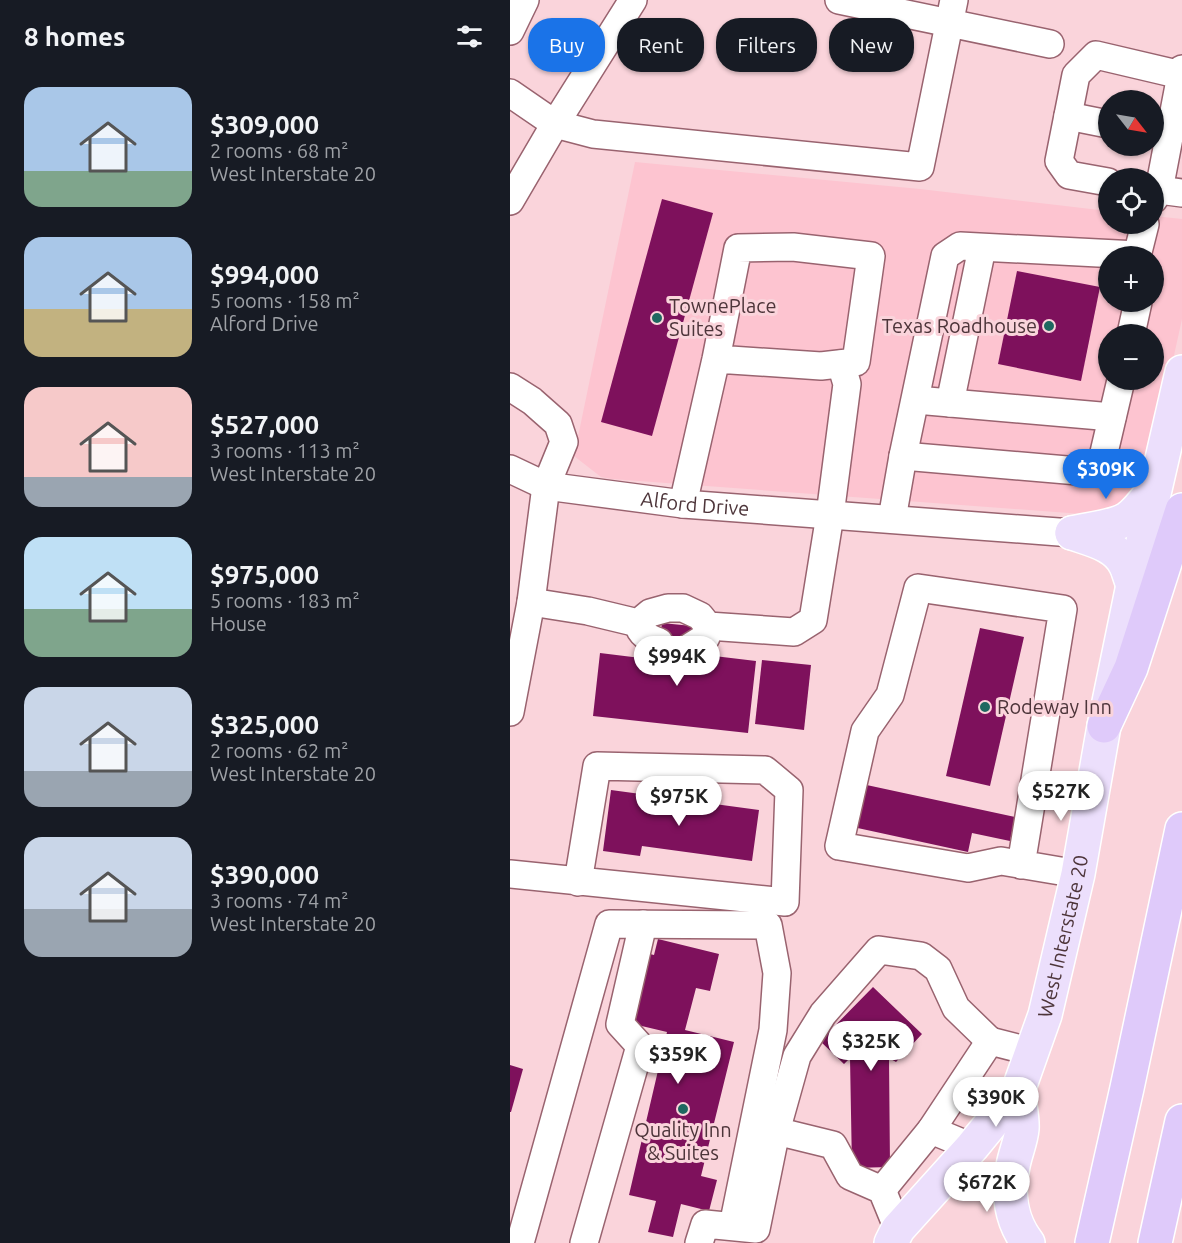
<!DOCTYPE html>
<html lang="en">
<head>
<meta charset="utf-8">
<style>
  body { margin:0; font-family:Ubuntu,sans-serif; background:#20242c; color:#f1f3f6; height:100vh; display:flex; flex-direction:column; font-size:22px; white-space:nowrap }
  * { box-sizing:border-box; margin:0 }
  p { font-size:20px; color:#9ea1a6 }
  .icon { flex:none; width:33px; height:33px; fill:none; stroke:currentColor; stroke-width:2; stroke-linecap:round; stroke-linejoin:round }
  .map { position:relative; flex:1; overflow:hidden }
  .sheet { display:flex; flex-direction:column; background:#171b24; width:510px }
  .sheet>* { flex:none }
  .top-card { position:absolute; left:18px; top:18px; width:564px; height:54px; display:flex; gap:12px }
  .needle { width:39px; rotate:121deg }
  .tools { position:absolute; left:588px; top:90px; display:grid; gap:12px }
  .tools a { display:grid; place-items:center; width:66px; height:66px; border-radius:50%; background:#171b24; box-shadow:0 2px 4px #0004; font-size:30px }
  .price { position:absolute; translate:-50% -51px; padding:0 14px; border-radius:21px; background:#fff; color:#222; font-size:20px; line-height:39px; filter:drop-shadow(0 2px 3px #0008) }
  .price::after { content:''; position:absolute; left:50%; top:36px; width:18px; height:14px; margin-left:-9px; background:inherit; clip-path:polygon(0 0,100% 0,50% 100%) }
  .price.selected { background:#1a73e8; color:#fff }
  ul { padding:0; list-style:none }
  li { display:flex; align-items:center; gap:18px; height:150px; padding:0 24px }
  li span { display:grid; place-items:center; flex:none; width:168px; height:120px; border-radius:18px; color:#555 }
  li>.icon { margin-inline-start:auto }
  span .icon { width:72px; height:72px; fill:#fffc; stroke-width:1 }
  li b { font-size:26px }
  h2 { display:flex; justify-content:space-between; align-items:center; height:72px; padding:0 24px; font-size:26px }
  .tag { padding:0 21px; border-radius:24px; background:#171b24; box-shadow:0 2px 4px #0004; font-size:21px; line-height:54px }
  .tag.selected { background:#1a73e8; color:#fff }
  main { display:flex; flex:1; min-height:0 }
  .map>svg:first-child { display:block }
  .built { fill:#fdc4d0; fill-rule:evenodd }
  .building { fill:#7e115c }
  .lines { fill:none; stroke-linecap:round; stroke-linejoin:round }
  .minor-casing { stroke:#99636f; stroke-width:30 }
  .major-casing { stroke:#fff; stroke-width:36 }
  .highway-casing { stroke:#fff; stroke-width:36 }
  .minor { stroke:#fff; stroke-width:27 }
  .major { stroke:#ecdffc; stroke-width:33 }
  .highway { stroke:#dfcafa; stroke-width:33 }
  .poi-dot { fill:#1e6860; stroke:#fad4db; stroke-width:2 }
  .labels { text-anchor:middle; stroke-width:6; stroke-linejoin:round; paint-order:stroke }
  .poi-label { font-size:20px; fill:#4d353a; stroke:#fad4db; text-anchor:start }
  .street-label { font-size:20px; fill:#4d353a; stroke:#fad4db }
</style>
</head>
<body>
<main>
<section class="sheet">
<h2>8 homes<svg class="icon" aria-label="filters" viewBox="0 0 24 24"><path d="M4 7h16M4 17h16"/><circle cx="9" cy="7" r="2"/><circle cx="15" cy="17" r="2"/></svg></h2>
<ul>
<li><span style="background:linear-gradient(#a9c7e8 70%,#7fa58c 0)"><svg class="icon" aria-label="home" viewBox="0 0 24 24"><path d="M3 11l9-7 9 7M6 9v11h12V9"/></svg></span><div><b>$309,000</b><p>2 rooms · 68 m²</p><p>West Interstate 20</p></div></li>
<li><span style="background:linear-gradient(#a9c7e8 60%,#c2b280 0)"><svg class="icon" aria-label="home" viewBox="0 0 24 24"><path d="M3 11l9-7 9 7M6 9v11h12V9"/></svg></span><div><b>$994,000</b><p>5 rooms · 158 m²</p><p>Alford Drive</p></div></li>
<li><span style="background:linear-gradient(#f6c9c9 75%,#9aa5b1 0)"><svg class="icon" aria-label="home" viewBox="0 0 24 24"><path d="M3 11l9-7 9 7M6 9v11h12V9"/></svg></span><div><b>$527,000</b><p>3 rooms · 113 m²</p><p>West Interstate 20</p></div></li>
<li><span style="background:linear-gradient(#bfe0f5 60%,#7fa58c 0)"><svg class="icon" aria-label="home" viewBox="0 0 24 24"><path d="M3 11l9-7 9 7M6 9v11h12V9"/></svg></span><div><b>$975,000</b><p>5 rooms · 183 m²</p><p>House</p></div></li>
<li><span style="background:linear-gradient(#c9d6e8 70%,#9aa5b1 0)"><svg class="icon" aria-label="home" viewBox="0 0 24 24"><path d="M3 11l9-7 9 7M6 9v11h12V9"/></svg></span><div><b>$325,000</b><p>2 rooms · 62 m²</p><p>West Interstate 20</p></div></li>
<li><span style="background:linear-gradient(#c9d6e8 60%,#9aa5b1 0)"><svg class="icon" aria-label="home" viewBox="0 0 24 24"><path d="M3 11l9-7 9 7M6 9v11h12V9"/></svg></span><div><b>$390,000</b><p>3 rooms · 74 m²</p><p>West Interstate 20</p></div></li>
</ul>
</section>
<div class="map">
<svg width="672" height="1243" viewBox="0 0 672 1243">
  <rect width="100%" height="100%" fill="#fad4db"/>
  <path class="built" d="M125 162 410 189 598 211V224H644V216L672 219V319L635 487 610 509 585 515 102 479 91 477 64 456ZM598 256H644V302H598ZM598 334H644V380H598Z"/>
  <g class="building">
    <path d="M152 199 203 213 142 436 91 422Z"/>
    <path d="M507 271 590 287 571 381 488 364Z"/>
    <path d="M152 623 182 626 179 653 246 661 238 733 83 716 90 653 147 660Z"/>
    <path d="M470 628 514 637 480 786 436 776Z"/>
    <path d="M252 660 301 665 294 730 245 724Z"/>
    <path d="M352 784 505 817 500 841 462 833 458 852 343 827Z"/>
    <path d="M101 790 249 810 242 861 132 846 130 856 93 851Z"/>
    <path d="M148 939 209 954 200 991 186 988 175 1030 224 1042 191 1176 207 1180 199 1211 171 1204 163 1237 138 1232 146 1201 119 1195 157 1032 119 1023 136 953 144 955Z"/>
    <path d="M363 987 412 1034 386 1062 379 1058 380 1167 342 1168 340 1058 334 1064 310 1041Z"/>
    <path d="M0 1065 13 1069 1 1112H0Z"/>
  </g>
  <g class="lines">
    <g class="minor-casing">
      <g id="minor">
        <path d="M329 0 540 44"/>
        <path d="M0 31 15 0"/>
        <path d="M0 93 45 124 123 0"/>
        <path d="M558 116 598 124"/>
        <path d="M598 182 559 175 549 161 566 75 586 55 671 75 672 69"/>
        <path d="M644 189 649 190 671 75"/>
        <path d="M644 199 649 190 672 193"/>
        <path d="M0 201 45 124 83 134 410 167 444 0"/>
        <path d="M627 256 635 224"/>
        <path d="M621 334 628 302"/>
        <path d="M0 387 22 401 48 424 54 442 36 486 21 602 0 712"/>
        <path d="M406 400 602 417"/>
        <path d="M440 403 472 248"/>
        <path d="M393 456 580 472 592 461 611 380"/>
        <path id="s1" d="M0 469 36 486 173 504 562 533"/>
        <path d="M173 504 206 359 228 248 283 247 361 256 346 362 311 366 206 359"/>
        <path d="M382 519 393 456 435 256 450 246 627 255"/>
        <path d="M21 602 78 611 128 623 140 613 158 608H173L190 616 198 626 284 632 303 620 320 515 337 384 331 364"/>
        <path d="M128 623C130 635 139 638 149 642"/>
        <path d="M180 647 196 637 198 626"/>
        <path d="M511 865 553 609 408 588 380 695 355 731 329 846 458 868 491 861 568 874"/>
        <path d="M0 874 275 902 279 790 255 770 87 766 68 882"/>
        <path d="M421 1130 462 1147"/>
        <path d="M266 1131 287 1056 313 1014 369 950 411 956 428 969 446 1008 480 1041"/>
        <path d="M372 1190 421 1130 480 1041 523 1052"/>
        <path d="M10 1243 99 924 258 925 267 973 263 1030 223 1226"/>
        <path d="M74 1243 130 1046 110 1024 133 924"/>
        <path d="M189 1243 195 1224 246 1229 266 1131 323 1145 340 1176 372 1190 388 1229"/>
      </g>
    </g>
    <g class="major-casing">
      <g id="major">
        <path d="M562 533C578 529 605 527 618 518 629 510 636 499 644 489"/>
        <path d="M562 533C582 540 607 545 616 566 619 572 620 579 623 585"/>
        <path d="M508 1091C509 1104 513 1117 512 1129 511 1141 505 1154 503 1166 497 1193 501 1221 518 1243"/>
        <path id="s2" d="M381 1243 388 1229 462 1147 508 1091 535 1015 568 874 594 726 623 585 672 372"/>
      </g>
    </g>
    <g class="highway-casing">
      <g id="highway">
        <path d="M594 726 621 668 672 510"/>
        <path d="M582 1243 617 1088 672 829"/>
        <path d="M645 1243 672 1121"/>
      </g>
    </g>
    <use href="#minor" class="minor"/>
    <use href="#major" class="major"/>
    <use href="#highway" class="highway"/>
  </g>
  <g class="poi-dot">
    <circle cx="147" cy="318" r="6"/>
    <circle cx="539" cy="326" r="6"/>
    <circle cx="475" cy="707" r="6"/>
    <circle cx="173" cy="1109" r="6"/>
  </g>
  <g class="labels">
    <g class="poi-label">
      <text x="159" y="313">TownePlace<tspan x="159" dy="23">Suites</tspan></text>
      <text x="527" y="333" text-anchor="end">Texas Roadhouse</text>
      <text x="487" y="714">Rodeway Inn</text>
      <text x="173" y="1137" text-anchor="middle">Quality Inn<tspan x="173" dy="23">&amp; Suites</tspan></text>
    </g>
    <g class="street-label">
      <text dy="7" stroke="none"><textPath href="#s1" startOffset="190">Alford Drive</textPath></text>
      <text dy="7" stroke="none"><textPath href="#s2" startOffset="360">West Interstate 20</textPath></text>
    </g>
  </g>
</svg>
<div class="tools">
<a><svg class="needle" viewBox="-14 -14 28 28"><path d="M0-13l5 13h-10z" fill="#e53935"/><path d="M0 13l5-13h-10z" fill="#9ea1a6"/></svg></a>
<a><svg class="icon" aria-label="locate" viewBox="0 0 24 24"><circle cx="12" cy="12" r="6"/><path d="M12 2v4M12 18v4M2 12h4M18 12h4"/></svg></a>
<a>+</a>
<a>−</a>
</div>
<b class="price selected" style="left:596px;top:500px">$309K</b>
<b class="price" style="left:167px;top:687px">$994K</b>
<b class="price" style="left:551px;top:822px">$527K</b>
<b class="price" style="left:169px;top:827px">$975K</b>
<b class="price" style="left:361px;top:1072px">$325K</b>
<b class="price" style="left:168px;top:1085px">$359K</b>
<b class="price" style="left:486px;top:1128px">$390K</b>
<b class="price" style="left:477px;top:1213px">$672K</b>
<div class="top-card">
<a class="tag selected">Buy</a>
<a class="tag">Rent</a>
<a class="tag">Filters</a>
<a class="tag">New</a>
</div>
</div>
</main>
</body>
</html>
